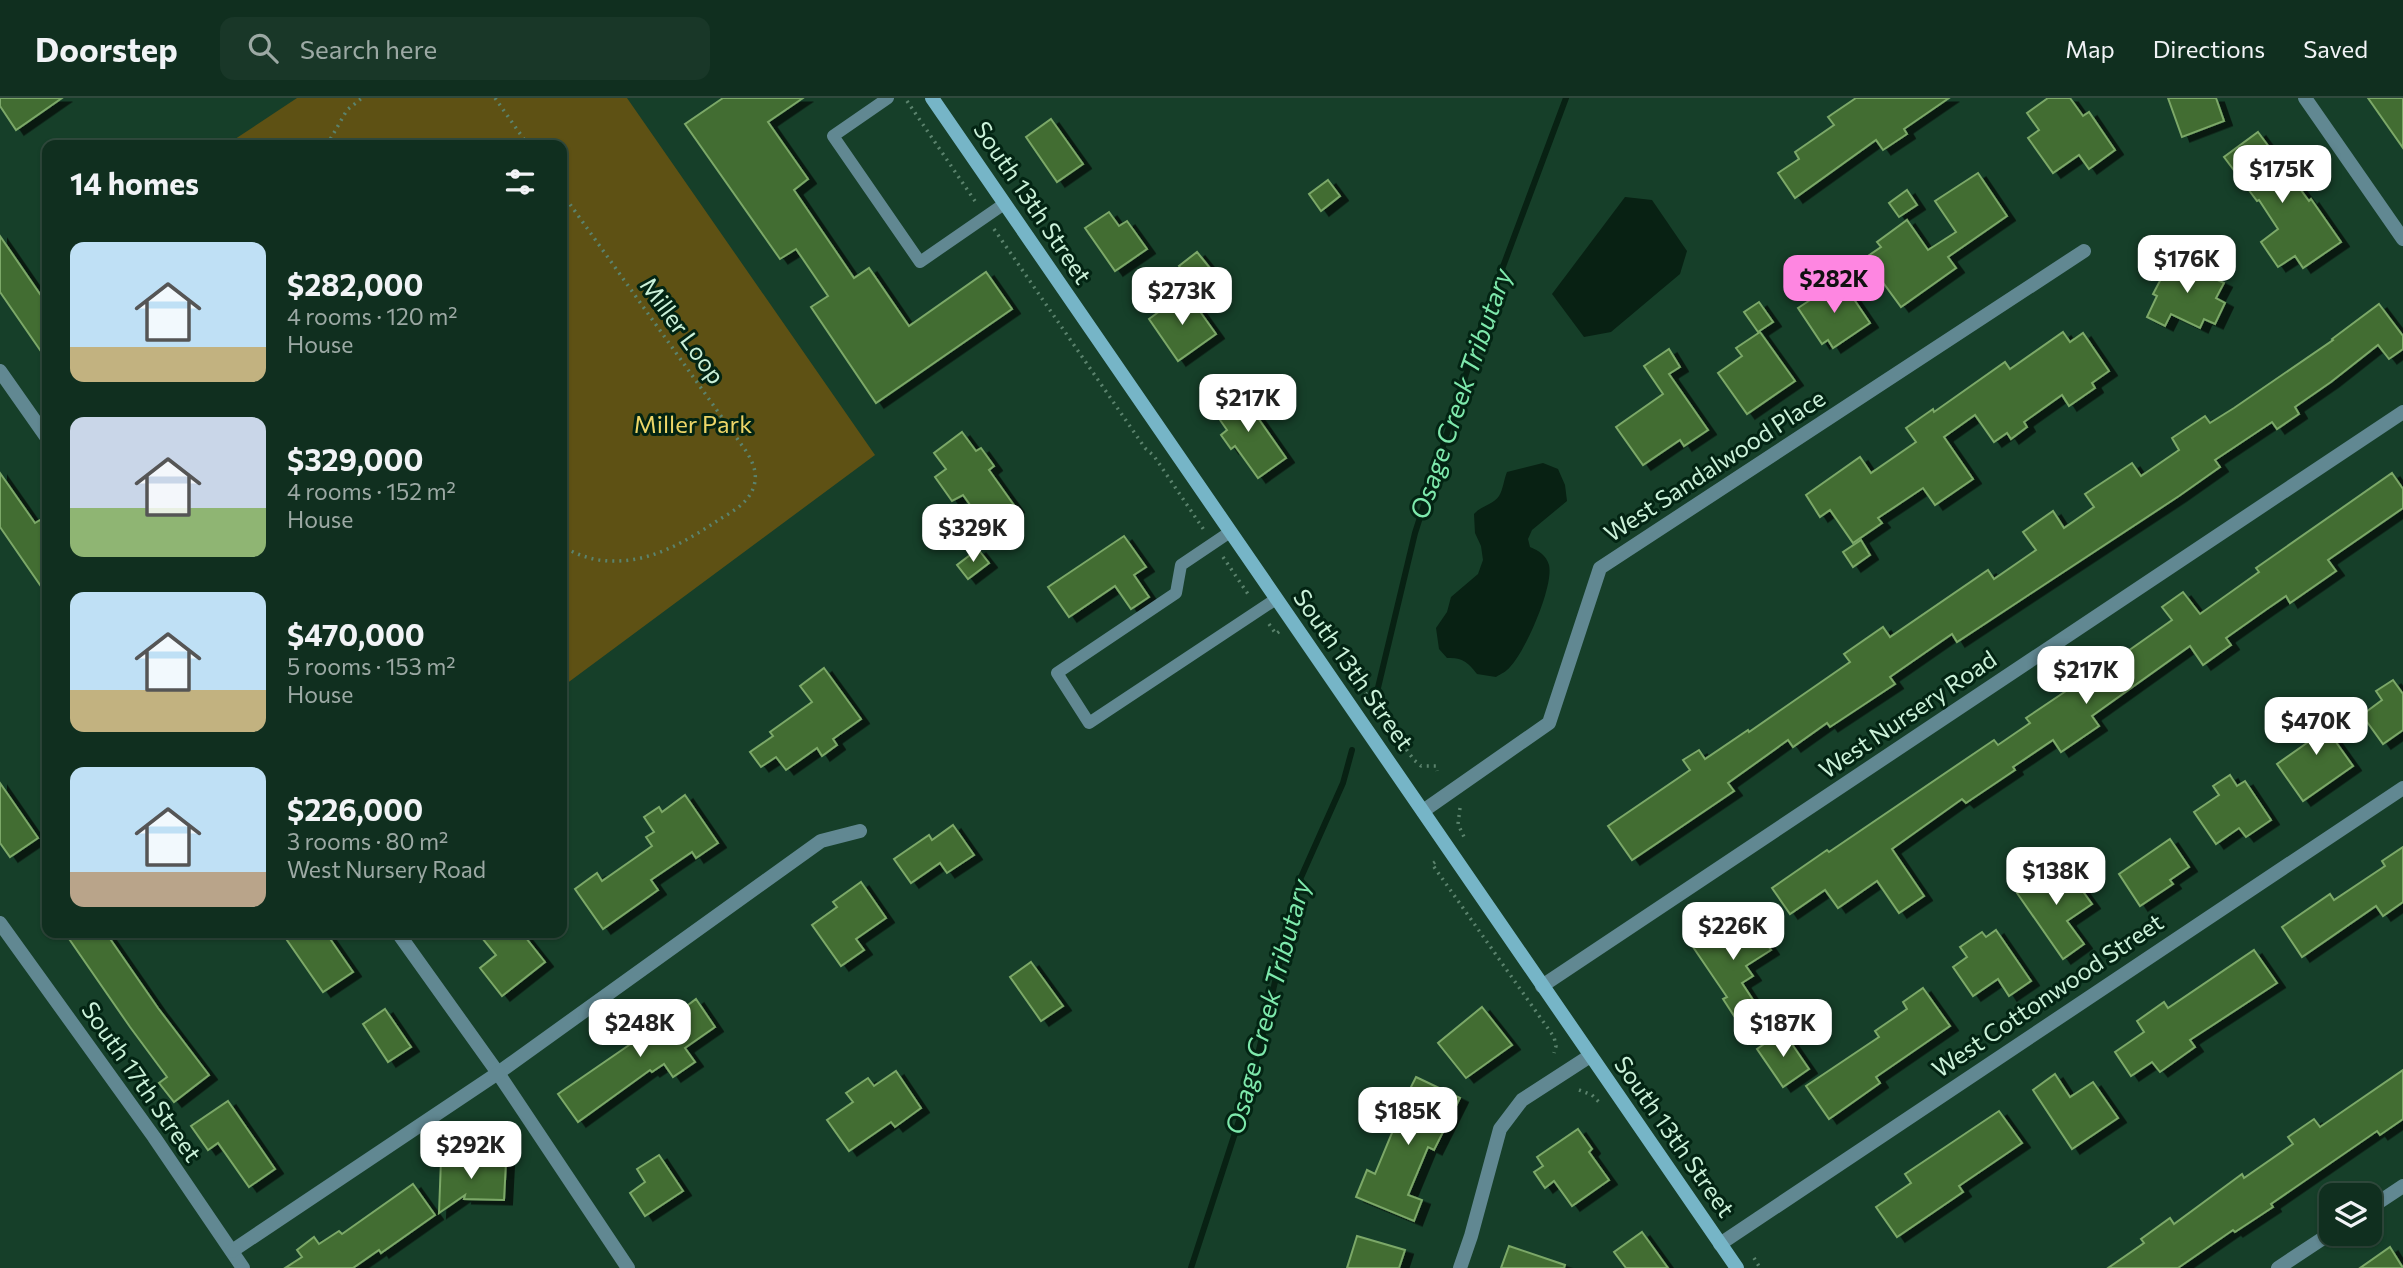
<!DOCTYPE html>
<html lang="en">
<head>
<meta charset="utf-8">
<style>
  body { margin:0; font-family:Commissioner,sans-serif; background:#193728; color:#f1f3f6; height:100vh; display:flex; flex-direction:column; font-size:26px; white-space:nowrap }
  * { box-sizing:border-box; margin:0 }
  p { font-size:23px; color:#9ca9a4 }
  .icon { flex:none; width:38px; height:38px; fill:none; stroke:currentColor; stroke-width:2; stroke-linecap:round; stroke-linejoin:round }
  .map { position:relative; flex:1; overflow:hidden }
  .drawer { position:absolute; left:42px; top:42px; width:525px; height:798px; display:flex; flex-direction:column; background:#102f1f; border-radius:14px; box-shadow:0 2px 5px #0004,0 0 0 2px #304a3d }
  .drawer>* { flex:none }
  .controls { position:absolute; left:2319px; top:1085px; display:grid; gap:14px }
  .controls a { display:grid; place-items:center; width:63px; height:63px; border-radius:14px; background:#102f1f; box-shadow:0 2px 5px #0004,0 0 0 2px #304a3d; font-size:35px }
  .price { position:absolute; translate:-50% -60px; padding:0 16px; border-radius:14px; background:#fff; color:#222; font-size:23px; line-height:46px; filter:drop-shadow(0 2px 4px #0008) }
  .price::after { content:''; position:absolute; left:50%; top:42px; width:21px; height:16px; margin-left:-10px; background:inherit; clip-path:polygon(0 0,100% 0,50% 100%) }
  .price.selected { background:#fe86e1; color:#111 }
  ul { padding:0; list-style:none }
  li { display:flex; align-items:center; gap:21px; height:175px; padding:0 28px }
  li span { display:grid; place-items:center; flex:none; width:196px; height:140px; border-radius:14px; color:#555 }
  li>.icon { margin-inline-start:auto }
  span .icon { width:84px; height:84px; fill:#fffc; stroke-width:1 }
  li b { font-size:30px }
  h2 { display:flex; justify-content:space-between; align-items:center; height:84px; padding:0 28px; font-size:30px }
  header { display:flex; align-items:center; gap:42px; box-sizing:border-box; height:98px; padding:0 35px; background:#102f1f; border-bottom:2px solid #304a3d }
  header strong { font-size:33px }
  nav { display:flex; gap:38px; margin-inline-start:auto; font-size:24px }
  .search { width:490px; height:63px; background:#193728; display:flex; align-items:center; gap:18px; box-sizing:border-box; padding:0 24px; border-radius:14px; color:#9ca9a4; font-size:26px }
  .map>svg:first-child { display:block }
  .green { fill:#5e5114 }
  .water { fill:#082113 }
  .lines { fill:none; stroke-linecap:round; stroke-linejoin:round }
  .stream { stroke:#082113; stroke-width:6 }
  .building { fill:#436d30; stroke:#7ba868; stroke-width:2; filter:url(#shadow) }
  .path { stroke:#5b836d; stroke-width:3.5; stroke-dasharray:2 5; stroke-linecap:butt }
  .lane { stroke:#618892; stroke-width:12 }
  .street { stroke:#618892; stroke-width:14 }
  .secondary { stroke:#76b5c7; stroke-width:14 }
  .labels { text-anchor:middle; stroke-width:6; stroke-linejoin:round; paint-order:stroke }
  .street-label { font-size:24px; fill:#cbf1d9; stroke:#032413 }
  .park-label { font-size:24px; fill:#eed668; stroke:#032413 }
  .water-label { font-size:26px; font-style:italic; fill:#7ee9ac; stroke:#032413 }
</style>
</head>
<body>
<header>
<strong>Doorstep</strong>
<div class="search"><svg class="icon" aria-label="search" viewBox="0 0 24 24"><circle cx="10" cy="10" r="6"/><path d="M15 15l6 6"/></svg>Search here</div>
<nav><a>Map</a><a>Directions</a><a>Saved</a></nav>
</header>
<div class="map">
<svg width="2403" height="1170" viewBox="0 0 2403 1170">
  <defs>
    <filter id="shadow"><feDropShadow dx="8" dy="4.5" stdDeviation="0" flood-color="#0009"/></filter>
  </defs>
  <rect width="100%" height="100%" fill="#163f29"/>
  <path class="green" d="M297 0H627L875 357 562 589V47H226Z"/>
  <g class="water">
    <path d="M1625 99 1652 102 1687 153 1680 176 1611 234 1584 239 1552 196Z"/>
    <path d="M1543 365 1558 371 1565 387 1567 403 1532 432 1528 441 1530 449C1539 453 1546 457 1549 467 1554 488 1525 554 1510 569 1507 573 1501 576 1496 579L1477 576C1468 564 1462 559 1447 560L1439 551 1436 530 1447 514 1451 499 1478 476 1483 462 1481 448 1475 435 1474 416C1482 407 1493 407 1499 398 1503 392 1504 381 1507 374Z"/>
  </g>
  <g class="lines">
    <g class="stream">
      <path d="M1376 598 1415 435 1486 214 1566 0"/>
      <path d="M1191 1170 1251 986 1298 786 1343 685 1352 652"/>
    </g>
  </g>
  <g class="building">
    <path d="M0 0H62L16 32 0 8Z"/>
    <path d="M723 0H803L768 24 808 81 794 92 854 180 869 170 909 228 986 174 1012 211 876 305 811 209 828 198 796 151 780 161 685 26Z"/>
    <path d="M1856 0H1949L1904 31 1907 36 1883 52 1876 42 1795 100 1778 75 1799 61 1795 54 1834 27 1828 19Z"/>
    <path d="M2048 0H2070L2083 18 2089 14 2115 52 2089 71 2079 57 2053 75 2028 40 2039 32 2027 15Z"/>
    <path d="M2168 0H2216L2224 23 2182 39Z"/>
    <path d="M2368 0H2403V50Z"/>
    <path d="M1051 21 1083 66 1057 84 1026 39Z"/>
    <path d="M2258 34 2309 103 2311 101 2341 144 2303 170 2295 158 2278 169 2261 144 2278 131 2259 102 2257 103 2224 59Z"/>
    <path d="M1978 75 2007 118 1948 159 1956 170 1901 209 1865 160 1881 149 1877 144 1907 122 1928 152 1956 134 1935 103Z"/>
    <path d="M1328 82 1340 98 1321 113 1309 96Z"/>
    <path d="M1907 92 1917 107 1899 119 1889 105Z"/>
    <path d="M1109 114 1119 128 1127 123 1147 151 1115 173 1085 130Z"/>
    <path d="M0 138 40 196 47 191V262L0 194Z"/>
    <path d="M1197 154 1214 175 1195 189 1179 168Z"/>
    <path d="M2172 160 2181 164 2182 161 2200 169 2198 173 2224 185 2216 200 2225 205 2215 226 2204 221 2200 230 2171 216 2165 228 2147 219 2157 198 2153 196Z"/>
    <path d="M1841 182 1870 225 1833 250 1828 242 1822 246 1798 210Z"/>
    <path d="M1186 194 1216 236 1178 263 1149 221Z"/>
    <path d="M1759 204 1773 224 1758 234 1744 214Z"/>
    <path d="M2379 206 2403 238V251L2389 261 2378 247 2331 284 2295 309 2299 316 2277 331 2272 324 2215 362 2220 369 2179 398 1957 544 1952 536 1890 579 1895 586 1830 629 1827 625 1793 649 1788 642 1728 685 1734 693 1632 762 1608 728 1690 672 1683 662 1699 652 1705 661 1748 632 1749 634 1850 564 1844 556 1883 529 1890 539 1988 472 1994 481 2036 452 2023 434 2053 413 2064 430 2094 409 2085 396 2132 365 2141 378 2179 352 2172 340 2205 318 2210 325 2234 310 2333 242 2332 241Z"/>
    <path d="M1760 234 1795 283 1747 316 1718 275 1742 258 1736 250Z"/>
    <path d="M2063 234 2070 244 2083 235 2109 273 2092 285 2095 290 2069 308 2062 297 2024 324 2027 329 2011 341 2007 335 1994 344 1975 317 1944 339 1973 381 1935 407 1923 390 1878 420 1882 425 1853 445 1830 412 1820 419 1806 397 1860 359 1871 375 1916 344 1906 330 1933 311 1934 314 2005 264 2010 271Z"/>
    <path d="M1669 251 1680 269 1669 276 1708 332 1684 348 1680 342 1643 367 1616 329 1663 296 1644 268Z"/>
    <path d="M1237 290 1286 360 1258 380 1235 348 1231 351 1221 337 1227 332 1211 309Z"/>
    <path d="M962 334 976 353 981 350 994 368 989 372 1016 410 987 431 963 397 952 403 935 379 946 371 934 355Z"/>
    <path d="M0 375 35 425 40 422 47 433V497L0 429Z"/>
    <path d="M2392 375 2403 391V410L2328 462 2336 473 2290 505 2286 498 2267 511 2226 540 2231 547 2203 567 2190 548 2092 618 2099 628 2061 654 2053 642 2013 669 2015 672 1966 705 1962 701 1892 751 1924 798 1899 815 1877 783 1838 810 1825 792 1790 816 1772 790 1827 752 1829 754 1994 642 1998 647 2030 625 2026 620 2072 589 2074 591 2172 522 2162 509 2183 494 2200 516 2259 474 2256 470Z"/>
    <path d="M1124 438 1146 469 1134 477 1149 499 1131 511 1115 488 1069 519 1048 489Z"/>
    <path d="M1861 442 1870 457 1853 469 1843 454Z"/>
    <path d="M978 451 989 465 968 481 957 467Z"/>
    <path d="M824 570 861 621 833 641 837 647 822 658 817 650 786 672 776 659 761 669 750 654 773 638 770 634 812 604 800 588Z"/>
    <path d="M2393 582 2403 596V632L2383 646 2362 617 2382 602 2376 593Z"/>
    <path d="M2324 605 2341 630 2331 637 2353 668 2303 703 2277 666 2321 635 2307 616Z"/>
    <path d="M2230 677 2237 688 2245 683 2271 722 2246 739 2239 730 2216 746 2194 714 2219 697 2213 688Z"/>
    <path d="M0 685 38 740 10 759 0 745Z"/>
    <path d="M685 697 718 745 696 760 692 754 651 782 658 792 603 831 575 791 597 775 602 783 652 748 646 739 654 734 644 719 659 709 662 714Z"/>
    <path d="M953 727 974 757 947 775 940 765 911 785 894 761 929 737 932 742Z"/>
    <path d="M2170 741 2189 769 2170 782 2173 786 2140 808 2119 776Z"/>
    <path d="M2403 749V804L2383 818 2376 808 2302 859 2282 829 2330 796 2334 802 2385 768 2382 763Z"/>
    <path d="M2061 763 2092 806 2067 823 2084 846 2063 861 2017 795Z"/>
    <path d="M861 784 886 820 856 841 864 852 841 868 812 827 837 809 833 804Z"/>
    <path d="M1748 819 1771 852 1746 868 1753 878 1742 885 1757 908 1736 921 1723 901 1727 899 1691 846 1712 831 1718 840Z"/>
    <path d="M1996 832 2031 883 2009 898 1998 881 1973 898 1953 869 1967 859 1960 849 1982 834 1986 839Z"/>
    <path d="M65 835H106L158 910 209 977 174 1004 159 985 167 979 130 929Z"/>
    <path d="M282 835H326L353 874 323 894Z"/>
    <path d="M478 835H522L545 864 502 898 480 870 496 857Z"/>
    <path d="M2254 852 2277 885 2190 942 2195 949 2160 974 2152 964 2131 978 2115 954 2144 934 2137 923 2164 904 2168 910Z"/>
    <path d="M1031 864 1063 908 1041 923 1010 879Z"/>
    <path d="M1923 890 1950 928 1876 979 1880 985 1829 1021 1806 988 1879 939 1875 933 1907 911 1903 904Z"/>
    <path d="M696 901 715 929 685 950 695 964 673 979 664 966 652 974 650 972 578 1024 558 996 648 934 645 930 672 911 676 916Z"/>
    <path d="M1482 909 1512 947 1466 980 1438 945Z"/>
    <path d="M385 911 411 949 388 964 363 926Z"/>
    <path d="M1783 933 1809 971 1783 989 1757 951Z"/>
    <path d="M2403 972V1021L2380 1037 2377 1033 2271 1106 2273 1109 2235 1134 2233 1132 2178 1170H2108L2144 1145 2141 1141 2170 1120 2174 1126 2242 1076 2244 1080 2293 1046 2288 1039 2314 1021 2320 1029Z"/>
    <path d="M896 973 921 1010 895 1029 891 1024 849 1053 827 1022 853 1004 846 995 868 980 874 988Z"/>
    <path d="M2055 976 2070 999 2093 984 2118 1020 2072 1051 2033 992Z"/>
    <path d="M1416 979 1460 1000 1434 1052 1428 1049 1408 1097 1422 1102 1414 1123 1356 1099 1367 1072 1375 1076 1399 1018 1387 1012 1395 996 1405 1001Z"/>
    <path d="M228 1003 275 1071 249 1089 218 1045 208 1052 191 1028Z"/>
    <path d="M1999 1013 2022 1045 1959 1088 1963 1094 1897 1139 1876 1109 1911 1085 1905 1076Z"/>
    <path d="M1578 1031 1592 1051 1589 1054 1609 1082 1572 1108 1554 1083 1545 1090 1534 1074 1543 1068 1537 1059Z"/>
    <path d="M659 1057 683 1093 645 1118 630 1095 645 1084 637 1071Z"/>
    <path d="M441 1062 506 1064 504 1102 464 1101 465 1097 439 1115Z"/>
    <path d="M413 1086 435 1117 381 1155 379 1152 353 1170H285L302 1159 297 1152 314 1139 319 1146 339 1133 342 1136Z"/>
    <path d="M1642 1134 1668 1170H1626L1614 1154Z"/>
    <path d="M1357 1138 1405 1152 1399 1170H1347Z"/>
    <path d="M1509 1148 1565 1167 1564 1170H1501Z"/>
    <path d="M2390 1149 2403 1170H2360Z"/>
  </g>
  <g class="lines">
    <g class="path">
      <path d="M495 0 528 47"/>
      <path d="M907 3 977 106"/>
      <path d="M327 47 347 12 362 0"/>
      <path d="M562 95 746 353C754 366 759 378 752 393 746 406 732 414 720 421 688 442 653 464 612 463 594 463 577 457 562 448"/>
      <path d="M994 131 1145 350 1154 358 1204 432"/>
      <path d="M1223 459 1250 499"/>
      <path d="M1269 526 1276 536 1280 533"/>
      <path d="M1349 572 1414 662 1421 668H1436L1437 673"/>
      <path d="M1460 710 1458 726 1464 739"/>
      <path d="M1435 764 1432 766 1554 939 1556 948 1554 955"/>
      <path d="M1579 992 1592 997 1601 1006"/>
      <path d="M1754 1160 1760 1170"/>
    </g>
    <g class="lane">
      <path d="M888 0 833 38 920 164 1004 106"/>
      <path d="M1230 434 1181 467 1176 495 1057 575 1089 625 1276 501"/>
    </g>
    <g class="street">
      <path d="M2305 0 2403 141"/>
      <path d="M0 273 47 340"/>
      <path d="M1423 713 1549 625 1600 470 2084 153"/>
      <path d="M0 825 154 1039 243 1170"/>
      <path d="M398 835 498 975 628 1170"/>
      <path d="M1542 888 2403 314"/>
      <path d="M2370 1110 2403 1088"/>
      <path d="M1720 1146 2403 690"/>
      <path d="M232 1153 498 975 821 743 860 733"/>
      <path d="M1460 1170 1471 1138 1500 1031 1522 1002 1590 958"/>
      <path d="M2278 1170 2331 1135"/>
    </g>
    <path class="secondary" d="M932 0 1737 1170"/>
  </g>
  <g class="labels">
    <g class="street-label">
      <text transform="translate(1032 105) rotate(56)" y="8">South 13th Street</text>
      <text transform="translate(682 233) rotate(54)" y="8">Miller Loop</text>
      <text transform="translate(1715 368) rotate(-33)" y="8">West Sandalwood Place</text>
      <text transform="translate(1353 572) rotate(55)" y="8">South 13th Street</text>
      <text transform="translate(1908 617) rotate(-34)" y="8">West Nursery Road</text>
      <text transform="translate(2048 898) rotate(-34)" y="8">West Cottonwood Street</text>
      <text transform="translate(141 984) rotate(55)" y="8">South 17th Street</text>
      <text transform="translate(1674 1039) rotate(55)" y="8">South 13th Street</text>
    </g>
    <g class="park-label">
      <text x="693" y="335">Miller Park</text>
    </g>
    <g class="water-label">
      <text transform="translate(1461 296) rotate(-71)" y="9">Osage Creek Tributary</text>
      <text transform="translate(1268 909) rotate(-75)" y="9">Osage Creek Tributary</text>
    </g>
  </g>
</svg>
<div class="controls">
<a><svg class="icon" aria-label="layers" viewBox="0 0 24 24"><path d="M12 4l9 5-9 5-9-5zM3 14l9 5 9-5"/></svg></a>
</div>
<b class="price" style="left:2282px;top:107px">$175K</b>
<b class="price" style="left:2187px;top:197px">$176K</b>
<b class="price selected" style="left:1834px;top:217px">$282K</b>
<b class="price" style="left:1182px;top:229px">$273K</b>
<b class="price" style="left:1248px;top:336px">$217K</b>
<b class="price" style="left:973px;top:466px">$329K</b>
<b class="price" style="left:2086px;top:608px">$217K</b>
<b class="price" style="left:2316px;top:659px">$470K</b>
<b class="price" style="left:2056px;top:809px">$138K</b>
<b class="price" style="left:1733px;top:864px">$226K</b>
<b class="price" style="left:640px;top:961px">$248K</b>
<b class="price" style="left:1783px;top:961px">$187K</b>
<b class="price" style="left:1408px;top:1049px">$185K</b>
<b class="price" style="left:471px;top:1083px">$292K</b>
<section class="drawer">
<h2>14 homes<svg class="icon" aria-label="filters" viewBox="0 0 24 24"><path d="M4 7h16M4 17h16"/><circle cx="9" cy="7" r="2"/><circle cx="15" cy="17" r="2"/></svg></h2>
<ul>
<li><span style="background:linear-gradient(#bfe0f5 75%,#c2b280 0)"><svg class="icon" aria-label="home" viewBox="0 0 24 24"><path d="M3 11l9-7 9 7M6 9v11h12V9"/></svg></span><div><b>$282,000</b><p>4 rooms · 120 m²</p><p>House</p></div></li>
<li><span style="background:linear-gradient(#c9d6e8 65%,#8fb573 0)"><svg class="icon" aria-label="home" viewBox="0 0 24 24"><path d="M3 11l9-7 9 7M6 9v11h12V9"/></svg></span><div><b>$329,000</b><p>4 rooms · 152 m²</p><p>House</p></div></li>
<li><span style="background:linear-gradient(#bfe0f5 70%,#c2b280 0)"><svg class="icon" aria-label="home" viewBox="0 0 24 24"><path d="M3 11l9-7 9 7M6 9v11h12V9"/></svg></span><div><b>$470,000</b><p>5 rooms · 153 m²</p><p>House</p></div></li>
<li><span style="background:linear-gradient(#bfe0f5 75%,#b9a48a 0)"><svg class="icon" aria-label="home" viewBox="0 0 24 24"><path d="M3 11l9-7 9 7M6 9v11h12V9"/></svg></span><div><b>$226,000</b><p>3 rooms · 80 m²</p><p>West Nursery Road</p></div></li>
</ul>
</section>
</div>
</body>
</html>
